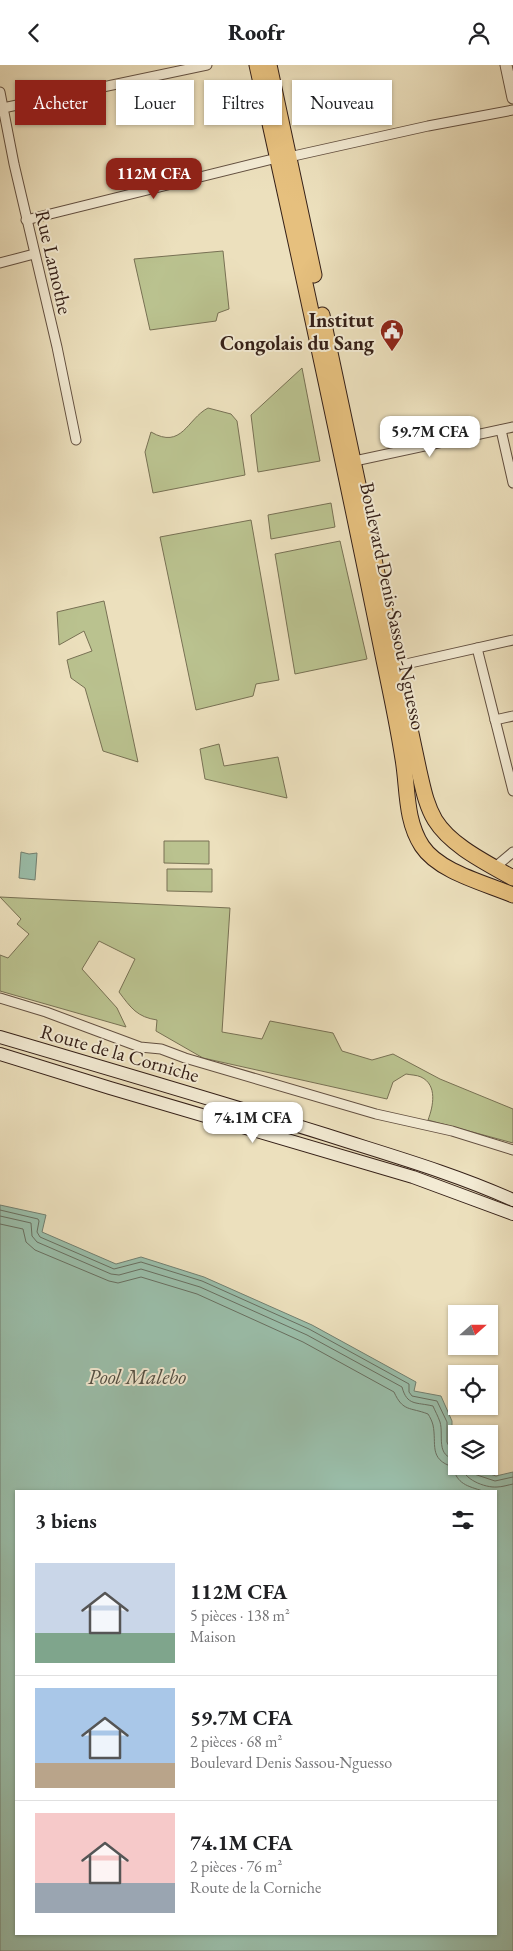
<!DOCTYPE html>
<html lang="fr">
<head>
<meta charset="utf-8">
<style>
  body { margin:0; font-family:"EB Garamond",serif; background:#f6f6f6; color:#202124; height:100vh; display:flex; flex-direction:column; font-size:19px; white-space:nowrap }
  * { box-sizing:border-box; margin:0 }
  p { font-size:16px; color:#757577 }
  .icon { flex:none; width:28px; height:28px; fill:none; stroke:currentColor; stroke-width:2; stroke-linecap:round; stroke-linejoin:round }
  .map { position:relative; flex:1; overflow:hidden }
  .sheet { position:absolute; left:15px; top:1425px; width:482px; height:445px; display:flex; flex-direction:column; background:#fff; border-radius:0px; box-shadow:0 1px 4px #0004 }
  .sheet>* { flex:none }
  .guide { position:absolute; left:15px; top:15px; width:484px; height:45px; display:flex; gap:10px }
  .needle { width:32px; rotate:69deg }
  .fabs { position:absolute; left:448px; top:1240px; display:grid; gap:10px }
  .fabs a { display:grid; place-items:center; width:50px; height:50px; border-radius:0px; background:#fff; box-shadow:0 1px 4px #0004; font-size:25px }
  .price { position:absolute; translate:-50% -42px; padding:0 11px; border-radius:10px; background:#fff; color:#222; font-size:16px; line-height:32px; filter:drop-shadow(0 1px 2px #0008) }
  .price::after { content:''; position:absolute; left:50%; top:30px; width:15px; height:11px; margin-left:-8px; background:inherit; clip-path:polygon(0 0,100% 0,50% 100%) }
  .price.active { background:#8f2418; color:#fff }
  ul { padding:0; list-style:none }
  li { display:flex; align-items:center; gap:15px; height:125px; padding:0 20px }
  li+li { border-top:1px solid #e0e0e0 }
  li span { display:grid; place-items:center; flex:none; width:140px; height:100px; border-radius:0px; color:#555 }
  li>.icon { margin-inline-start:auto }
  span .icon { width:60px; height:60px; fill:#fffc; stroke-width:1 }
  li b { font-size:21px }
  h2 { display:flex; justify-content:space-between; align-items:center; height:60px; padding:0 20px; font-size:21px }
  .pill { padding:0 18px; border-radius:0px; background:#fff; box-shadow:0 1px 4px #0004; font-size:18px; line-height:45px }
  .pill.active { background:#8f2418; color:#fff }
  header { display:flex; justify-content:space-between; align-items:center; height:65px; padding:0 20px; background:#fff; font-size:22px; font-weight:800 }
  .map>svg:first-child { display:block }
  .green { fill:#bac28f; stroke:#787154 }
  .water { fill:#9abeaa; stroke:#727f70; fill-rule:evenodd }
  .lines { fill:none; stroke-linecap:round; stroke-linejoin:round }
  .shore { stroke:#686f61; stroke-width:1 }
  .minor-casing { stroke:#635041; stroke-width:11 }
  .tertiary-casing { stroke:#635041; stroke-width:13 }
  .secondary-casing { stroke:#352018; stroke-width:14 }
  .primary-casing { stroke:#352018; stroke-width:17 }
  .minor { stroke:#f3ebd4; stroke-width:9 }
  .tertiary { stroke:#f3ebd4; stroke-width:11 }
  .secondary { stroke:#f3ebd4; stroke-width:12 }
  .primary { stroke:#e6c07e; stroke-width:15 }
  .labels { text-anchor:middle; stroke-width:4; stroke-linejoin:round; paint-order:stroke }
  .street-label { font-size:20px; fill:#352018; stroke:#f3ebd4 }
  .poi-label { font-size:20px; font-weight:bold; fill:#352018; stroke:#f3ebd4; text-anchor:end }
  .water-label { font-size:21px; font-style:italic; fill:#534f44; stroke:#f3ebd4 }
</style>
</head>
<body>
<header><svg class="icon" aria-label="back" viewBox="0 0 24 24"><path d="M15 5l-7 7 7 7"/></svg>Roofr<svg class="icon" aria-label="person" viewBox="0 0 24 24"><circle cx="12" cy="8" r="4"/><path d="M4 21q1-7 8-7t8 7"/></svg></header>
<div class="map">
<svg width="513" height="1886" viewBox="0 0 513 1886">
  <rect width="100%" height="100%" fill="#ece0bd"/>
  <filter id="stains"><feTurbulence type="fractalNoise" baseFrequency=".004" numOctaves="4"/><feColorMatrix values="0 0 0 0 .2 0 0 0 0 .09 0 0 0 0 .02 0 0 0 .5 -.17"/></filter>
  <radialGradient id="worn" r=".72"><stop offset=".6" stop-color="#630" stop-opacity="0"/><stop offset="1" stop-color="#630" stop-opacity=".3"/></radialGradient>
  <g class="green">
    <path d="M223 186 229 244 218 248 216 256 150 265 134 194Z"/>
    <path d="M302 303 320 396 258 407 251 350Z"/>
    <path d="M208 343 231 349 237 356 245 410 153 428 145 387 151 367C182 385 187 354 208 343Z"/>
    <path d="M331 438 335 462 271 474 268 450Z"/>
    <path d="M251 455 279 615 256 619 253 631 196 645 160 472Z"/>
    <path d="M340 476 367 594 295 609 275 489Z"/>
    <path d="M104 536 138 697 103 686 85 623 71 613 67 595 92 586 84 566 59 580 57 547Z"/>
    <path d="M219 679 224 701 278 692 287 733 205 714 200 684Z"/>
    <path d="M164 776H209V799L164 798Z"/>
    <path d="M167 804H212V827L167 826Z"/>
    <path d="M0 832 230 843 222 967 262 974 270 956 333 968 342 986 372 995 393 989 440 1014 513 1044V1078L428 1055C433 1042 438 1020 421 1012 417 1010 411 1010 406 1009L393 1017 387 1034 203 993 156 966 157 955C137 952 131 943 119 927L135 894 99 876 82 904 117 943 126 962 0 926V890L8 893 29 869 17 859 21 854Z"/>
  </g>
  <g class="water">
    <path d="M21 787 29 789 37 788 35 815 19 813Z"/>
    <path d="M0 1140 46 1150 42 1167 116 1199 141 1192 204 1212 312 1260 416 1317 414 1326 441 1331 452 1356V1376L456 1388V1401H466L496 1411 513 1407V1886H0ZM16 1426H496V1869H16Z"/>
  </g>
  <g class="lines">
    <g class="shore">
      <path d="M0 1145 38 1154 39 1156 37 1167 40 1172 114 1204 141 1197 202 1216 309 1264 409 1319V1327L412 1331 437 1336 447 1357V1377L451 1386 456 1387"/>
      <path d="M0 1151 31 1158 32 1171 37 1177 111 1209 119 1210 141 1204 200 1222 307 1270 402 1322C407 1341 416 1337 433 1341 435 1346 438 1351 440 1357 444 1370 435 1392 456 1394"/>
      <path d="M0 1159 23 1164 26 1177 35 1185 109 1216 118 1218 141 1212 197 1229 303 1277 394 1327C403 1347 410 1342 428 1349 430 1352 432 1356 433 1360 437 1379 428 1394 453 1402 457 1419 467 1421 483 1426"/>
      <path d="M462 1401C462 1414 485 1423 497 1422 502 1422 508 1420 513 1419"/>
      <path d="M468 1401 471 1408 495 1416 513 1412"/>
    </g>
    <g class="minor-casing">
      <g id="minor">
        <path d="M0 27 14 99 57 282 76 375"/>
        <path d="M3 43 207 0"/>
        <path d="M289 92 428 61 513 45"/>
        <path d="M26 155 277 93"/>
        <path d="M0 198 34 189"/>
        <path d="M501 365 513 418"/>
        <path d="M350 397 513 362"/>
        <path d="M477 583 513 726"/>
        <path d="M397 601 513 575"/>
        <path d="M495 655 513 651"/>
        <path d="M494 803 513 787"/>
        <path d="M0 933 46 947 140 982 161 984 185 993 376 1049 452 1066 513 1085"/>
      </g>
    </g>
    <g class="tertiary-casing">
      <path id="tertiary" d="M506 0 513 33"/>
    </g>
    <g class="secondary-casing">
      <g id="secondary">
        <path d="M0 972C109 1004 218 1036 327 1070 389 1090 453 1108 513 1135"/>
        <path d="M0 989 110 1023 413 1112 513 1149"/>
      </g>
    </g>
    <g class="primary-casing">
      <g id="primary">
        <path d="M257 0C301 198 344 397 384 595 391 628 398 661 403 694 408 723 405 755 422 781 439 807 485 818 513 830"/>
        <path d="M269 0 314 210"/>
        <path d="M322 250 419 706C423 723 426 740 435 755 451 781 487 798 513 813"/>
      </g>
    </g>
    <use href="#minor" class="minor"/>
    <use href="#tertiary" class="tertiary"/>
    <use href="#secondary" class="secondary"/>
    <use href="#primary" class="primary"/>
  </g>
  <defs>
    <g id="civic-pin" transform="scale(1.25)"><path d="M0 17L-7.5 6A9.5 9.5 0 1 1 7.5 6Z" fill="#8f2418" stroke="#f3ebd4"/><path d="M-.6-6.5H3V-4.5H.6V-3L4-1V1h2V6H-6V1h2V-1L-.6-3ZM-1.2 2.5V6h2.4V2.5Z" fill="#fff"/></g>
  </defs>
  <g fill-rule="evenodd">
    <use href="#civic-pin" x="392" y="266"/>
  </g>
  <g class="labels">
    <g class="street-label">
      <text transform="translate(54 197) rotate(77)" y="7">Rue Lamothe</text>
      <text transform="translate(393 541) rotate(78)" y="7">Boulevard Denis Sassou-Nguesso</text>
      <text transform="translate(120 988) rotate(16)" y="7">Route de la Corniche</text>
    </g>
    <g class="poi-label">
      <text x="374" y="262">Institut<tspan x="374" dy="23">Congolais du Sang</tspan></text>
    </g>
    <g class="water-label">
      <text x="137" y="1319">Pool Malebo</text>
    </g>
  </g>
  <rect width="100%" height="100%" filter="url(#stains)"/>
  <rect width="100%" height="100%" fill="url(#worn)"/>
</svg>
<div class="fabs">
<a><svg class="needle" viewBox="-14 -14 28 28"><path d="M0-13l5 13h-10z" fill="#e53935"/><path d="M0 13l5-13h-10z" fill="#757577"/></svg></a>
<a><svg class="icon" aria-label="locate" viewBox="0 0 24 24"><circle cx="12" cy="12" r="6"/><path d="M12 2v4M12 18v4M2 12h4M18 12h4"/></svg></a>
<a><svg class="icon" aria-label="layers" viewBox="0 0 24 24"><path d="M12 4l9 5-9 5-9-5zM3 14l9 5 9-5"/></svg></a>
</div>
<b class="price active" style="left:154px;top:135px">112M CFA</b>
<b class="price" style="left:430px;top:393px">59.7M CFA</b>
<b class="price" style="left:253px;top:1079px">74.1M CFA</b>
<div class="guide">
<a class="pill active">Acheter</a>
<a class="pill">Louer</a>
<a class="pill">Filtres</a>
<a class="pill">Nouveau</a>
</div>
<section class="sheet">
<h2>3 biens<svg class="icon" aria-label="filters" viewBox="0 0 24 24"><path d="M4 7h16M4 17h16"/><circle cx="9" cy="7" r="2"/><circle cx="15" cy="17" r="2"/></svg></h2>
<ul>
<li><span style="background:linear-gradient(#c9d6e8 70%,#7fa58c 0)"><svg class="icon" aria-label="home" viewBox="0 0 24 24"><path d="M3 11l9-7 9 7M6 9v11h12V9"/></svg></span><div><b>112M CFA</b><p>5 pièces · 138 m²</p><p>Maison</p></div></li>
<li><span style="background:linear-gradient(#a9c7e8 75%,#b9a48a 0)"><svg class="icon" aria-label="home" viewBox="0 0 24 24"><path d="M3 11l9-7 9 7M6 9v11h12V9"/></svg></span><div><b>59.7M CFA</b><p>2 pièces · 68 m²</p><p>Boulevard Denis Sassou-Nguesso</p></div></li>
<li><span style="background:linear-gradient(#f6c9c9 70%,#9aa5b1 0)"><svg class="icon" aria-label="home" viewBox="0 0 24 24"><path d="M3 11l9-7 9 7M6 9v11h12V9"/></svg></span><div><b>74.1M CFA</b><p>2 pièces · 76 m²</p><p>Route de la Corniche</p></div></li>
</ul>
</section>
</div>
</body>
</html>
